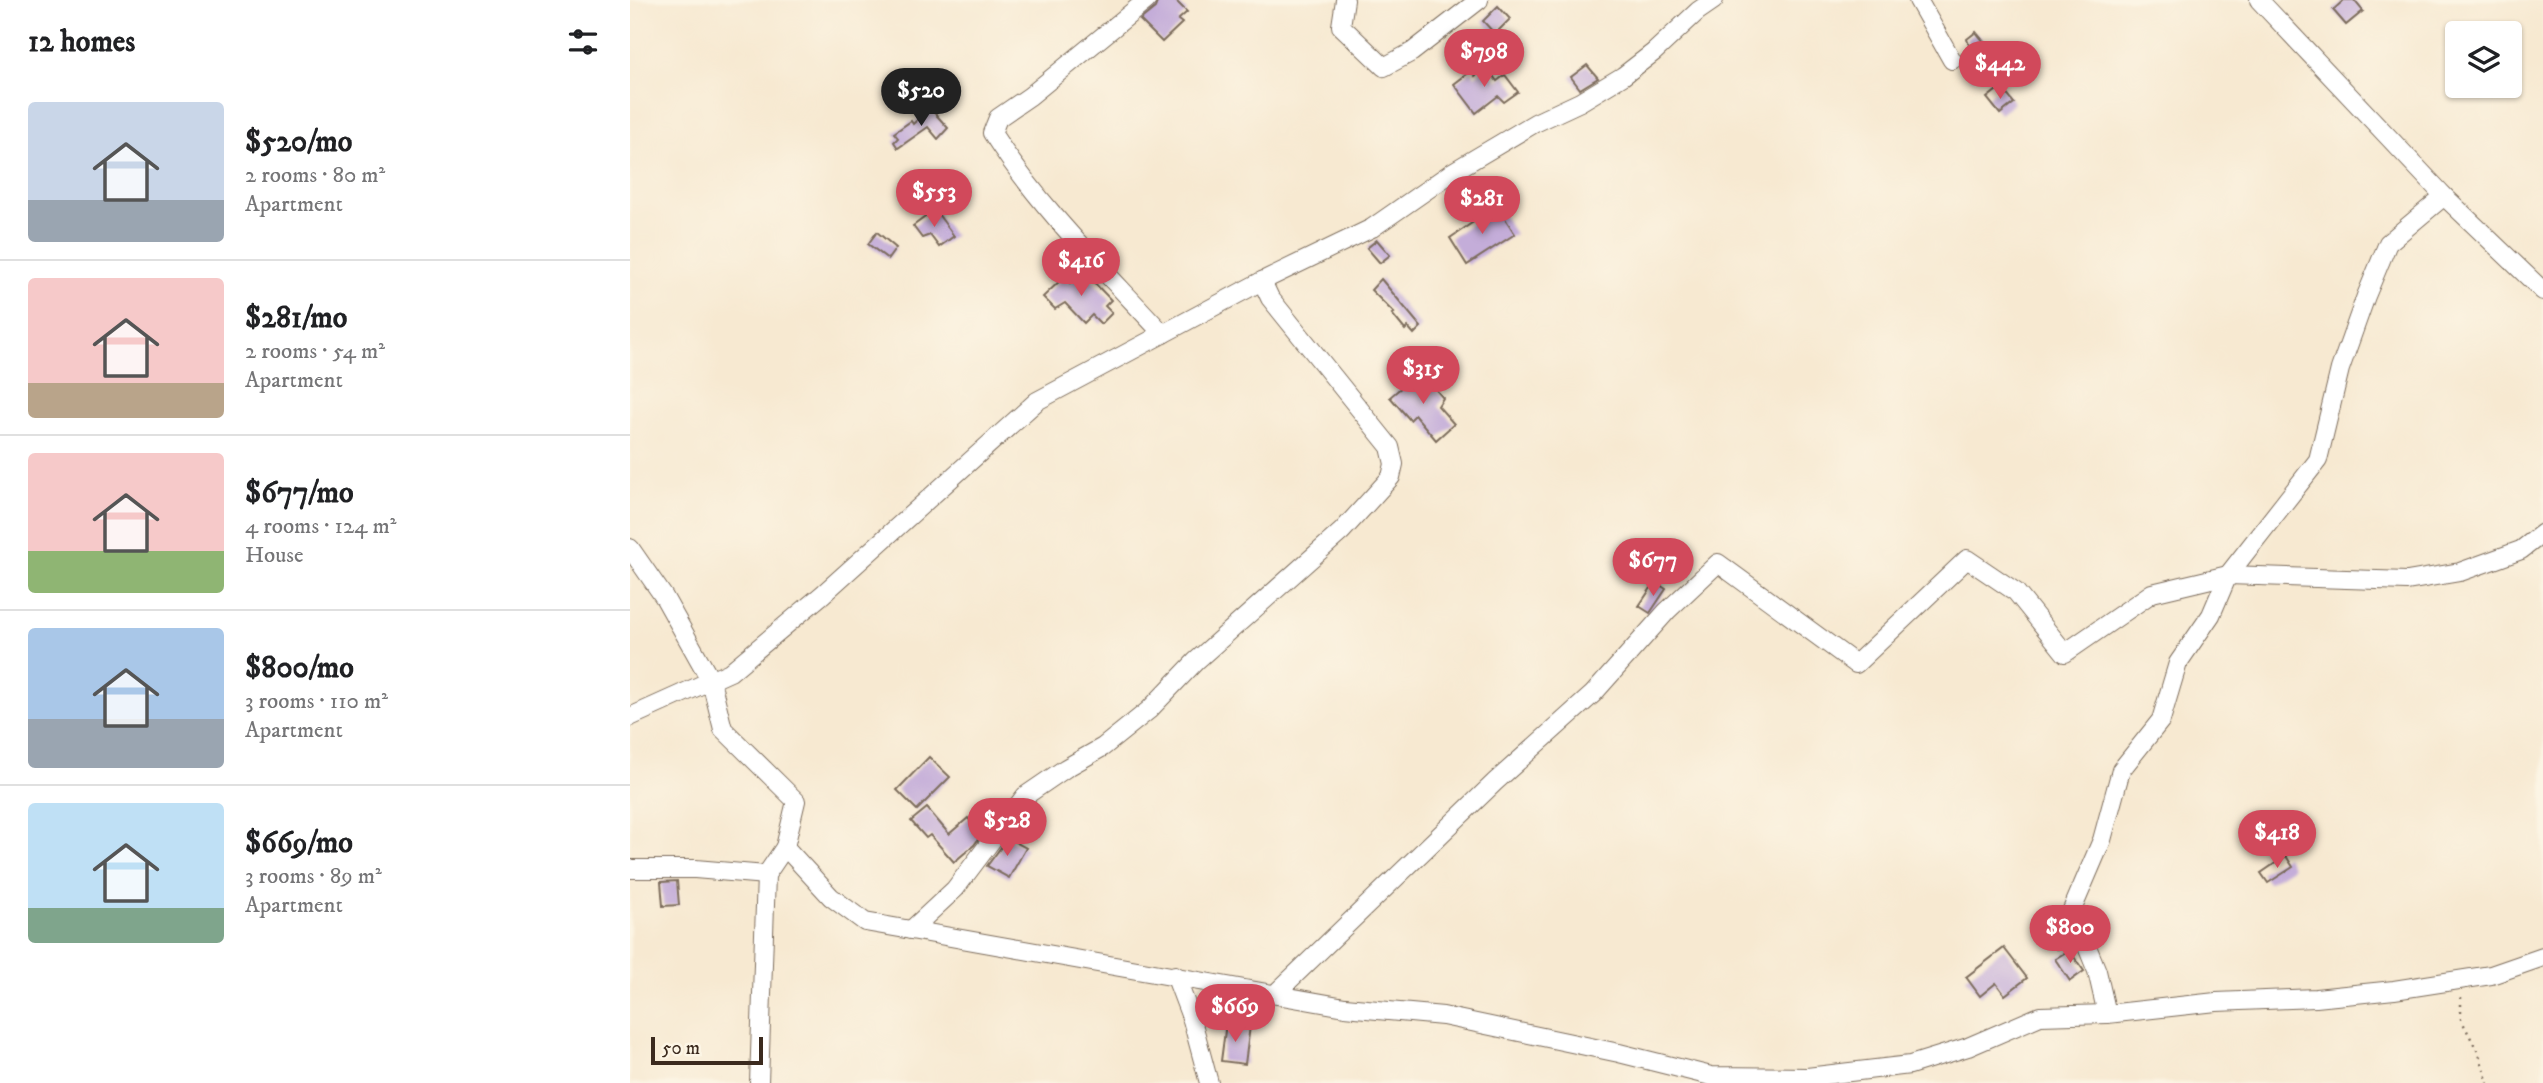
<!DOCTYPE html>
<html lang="en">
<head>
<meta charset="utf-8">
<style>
  body { margin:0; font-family:"IM FELL DW Pica",serif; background:#f6f6f6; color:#202124; height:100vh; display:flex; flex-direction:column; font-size:26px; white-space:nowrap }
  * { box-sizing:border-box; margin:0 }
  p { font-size:23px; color:#757577 }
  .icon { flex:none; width:38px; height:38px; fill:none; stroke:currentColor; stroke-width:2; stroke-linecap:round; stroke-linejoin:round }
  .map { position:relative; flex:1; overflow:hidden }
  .side { display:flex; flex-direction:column; background:#fff; width:630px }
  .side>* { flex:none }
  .controls { position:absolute; left:1815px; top:21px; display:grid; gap:14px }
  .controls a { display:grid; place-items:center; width:77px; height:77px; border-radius:7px; background:#fff; box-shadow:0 2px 5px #0004; font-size:35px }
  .scale { position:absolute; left:21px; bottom:18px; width:112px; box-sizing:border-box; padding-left:7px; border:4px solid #3b2a1e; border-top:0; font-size:19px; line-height:24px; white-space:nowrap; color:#3b2a1e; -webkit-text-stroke:5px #fcf5e5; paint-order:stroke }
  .price { position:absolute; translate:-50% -60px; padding:0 16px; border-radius:24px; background:#d1495b; color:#fff; font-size:23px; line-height:46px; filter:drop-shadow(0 2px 4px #0008) }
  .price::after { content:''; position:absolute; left:50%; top:42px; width:21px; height:16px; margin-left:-10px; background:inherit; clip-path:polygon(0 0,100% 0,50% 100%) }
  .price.selected { background:#222; color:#fff }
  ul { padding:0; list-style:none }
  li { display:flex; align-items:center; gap:21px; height:175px; padding:0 28px }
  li+li { border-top:2px solid #e0e0e0 }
  li span { display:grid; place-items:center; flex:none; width:196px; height:140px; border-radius:7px; color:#555 }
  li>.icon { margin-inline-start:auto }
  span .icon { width:84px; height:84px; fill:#fffc; stroke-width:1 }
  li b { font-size:30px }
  h2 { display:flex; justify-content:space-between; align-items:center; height:84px; padding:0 28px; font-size:30px }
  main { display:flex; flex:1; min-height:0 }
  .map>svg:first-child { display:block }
  .building { fill:#c4add9 }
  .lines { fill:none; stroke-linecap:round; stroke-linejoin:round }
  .minor-casing { stroke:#7d6d5d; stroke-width:20 }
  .path { stroke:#7d6d5d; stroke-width:2.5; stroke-dasharray:2 5; stroke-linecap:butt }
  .minor { stroke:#fff; stroke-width:18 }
</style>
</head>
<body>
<main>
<section class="side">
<h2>12 homes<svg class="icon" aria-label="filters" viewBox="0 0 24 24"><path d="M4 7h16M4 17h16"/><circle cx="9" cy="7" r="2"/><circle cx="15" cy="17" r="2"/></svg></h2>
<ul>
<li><span style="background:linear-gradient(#c9d6e8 70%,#9aa5b1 0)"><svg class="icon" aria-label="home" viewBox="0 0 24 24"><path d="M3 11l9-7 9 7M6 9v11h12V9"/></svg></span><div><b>$520/mo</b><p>2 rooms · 80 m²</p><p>Apartment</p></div></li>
<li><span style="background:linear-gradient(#f6c9c9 75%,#b9a48a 0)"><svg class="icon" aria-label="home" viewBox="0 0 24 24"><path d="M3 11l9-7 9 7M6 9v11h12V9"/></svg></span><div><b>$281/mo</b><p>2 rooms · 54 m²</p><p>Apartment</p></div></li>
<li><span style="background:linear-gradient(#f6c9c9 70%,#8fb573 0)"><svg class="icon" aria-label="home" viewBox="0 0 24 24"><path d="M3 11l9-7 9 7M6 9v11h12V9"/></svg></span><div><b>$677/mo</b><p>4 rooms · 124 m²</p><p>House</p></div></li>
<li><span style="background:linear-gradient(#a9c7e8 65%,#9aa5b1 0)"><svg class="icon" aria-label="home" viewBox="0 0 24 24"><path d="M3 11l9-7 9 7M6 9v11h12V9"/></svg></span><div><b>$800/mo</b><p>3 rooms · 110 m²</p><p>Apartment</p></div></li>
<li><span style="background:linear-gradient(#bfe0f5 75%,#7fa58c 0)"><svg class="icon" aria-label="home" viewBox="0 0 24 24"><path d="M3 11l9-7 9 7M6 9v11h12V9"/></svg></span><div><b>$669/mo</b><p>3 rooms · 89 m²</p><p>Apartment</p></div></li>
</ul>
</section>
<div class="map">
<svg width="1913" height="1083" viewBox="0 0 1913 1083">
  <rect width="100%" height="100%" fill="#fcf5e5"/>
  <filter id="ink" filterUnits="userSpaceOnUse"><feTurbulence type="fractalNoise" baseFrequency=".0143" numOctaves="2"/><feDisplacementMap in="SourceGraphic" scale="14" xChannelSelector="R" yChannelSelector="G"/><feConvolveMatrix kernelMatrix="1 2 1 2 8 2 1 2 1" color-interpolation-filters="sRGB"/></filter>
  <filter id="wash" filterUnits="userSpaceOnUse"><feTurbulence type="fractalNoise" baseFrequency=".00686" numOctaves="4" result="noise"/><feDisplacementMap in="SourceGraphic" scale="28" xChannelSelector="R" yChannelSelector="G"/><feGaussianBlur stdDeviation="1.57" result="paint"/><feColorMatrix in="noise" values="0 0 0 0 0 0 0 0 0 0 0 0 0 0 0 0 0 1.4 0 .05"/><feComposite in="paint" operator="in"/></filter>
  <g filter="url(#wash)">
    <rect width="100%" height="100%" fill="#f7e9d1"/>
    <g id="blocks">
      <g class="building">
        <path d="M528 0H545L557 12 548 20 552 23 532 42 510 20 525 8Z"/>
        <path d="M1714 0H1724L1733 11 1716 25 1703 10Z"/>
        <path d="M868 6 880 19 865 34 853 21Z"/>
        <path d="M1346 32 1368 59 1342 79 1331 66 1332 54 1340 48 1337 39Z"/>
        <path d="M957 65 968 78 950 89 941 77Z"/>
        <path d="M856 67 867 81 875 75 888 92 874 102 868 96 846 113 824 84 841 71 845 76Z"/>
        <path d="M1371 87 1384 103 1370 114 1357 98Z"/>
        <path d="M300 108 318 128 308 139 298 127 268 148 264 142 268 138 264 133 281 121 283 124Z"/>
        <path d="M867 206 885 234 837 265 820 238Z"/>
        <path d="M305 210 324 236 309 247 300 235 292 238 283 226Z"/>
        <path d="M247 232 266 248 258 259 238 244Z"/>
        <path d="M747 240 760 255 750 263 737 248Z"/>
        <path d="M453 271 481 300 475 306 482 313 471 324 462 315 454 323 435 303 425 309 413 297 434 277 440 283Z"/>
        <path d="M751 279 791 327 784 334 778 327 775 330 762 314 764 313 741 290Z"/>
        <path d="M786 375 797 389 802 385 813 398 808 406 824 424 806 440 785 415 780 420 760 397Z"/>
        <path d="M1025 582 1036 589 1020 613 1009 606Z"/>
        <path d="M299 757 320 777 287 810 267 790Z"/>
        <path d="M297 808 319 834 338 818 352 834 344 845 324 862 300 835 296 838 281 821Z"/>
        <path d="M378 838 396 848 379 878 357 866Z"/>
        <path d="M1656 856 1663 867 1638 883 1631 873Z"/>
        <path d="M47 881 49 905 33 906 31 882Z"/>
        <path d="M1427 919 1441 939 1427 949 1413 929Z"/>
        <path d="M1374 948 1397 978 1375 995 1366 983 1350 996 1336 977Z"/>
        <path d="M1439 950 1454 971 1440 981 1425 959Z"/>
        <path d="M596 1023 620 1026 615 1064 591 1061Z"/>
      </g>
    </g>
  </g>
  <g filter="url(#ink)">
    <use href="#blocks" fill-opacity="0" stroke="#7d6d5d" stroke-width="2"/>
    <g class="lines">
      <g class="minor-casing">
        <g id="minor">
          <path d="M517 0 400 96 368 118 362 133C409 207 474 270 533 334"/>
          <path d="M715 0 711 26 754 67 782 52 849 0"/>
          <path d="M1288 0 1322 60"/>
          <path d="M1629 0 1814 196 1913 291"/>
          <path d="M632 281 640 298 760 447 764 464 761 477 712 531 566 661 519 710 473 747 436 768 395 796 325 889 281 930 715 1007 813 1016 989 1053 1081 1076 1177 1077 1280 1065 1338 1047 1410 1016 1477 1014 1586 1002 1686 998 1764 990 1861 975 1913 957"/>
          <path d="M0 548 34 597 81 681 93 729 166 801 155 847"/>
          <path d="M0 717 100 672 193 594 407 401 632 281 742 228 824 171 905 123 950 102 993 76 1024 52 1068 11 1084 0"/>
          <path d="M0 869H65L136 875"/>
          <path d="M545 975 562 1020 579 1083"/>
          <path d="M645 994 865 782 963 694 1037 611 1088 563 1226 664 1337 559 1386 592 1435 653 1522 593 1598 575 1777 581 1830 572 1891 550 1913 533"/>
          <path d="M1477 1014 1467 971 1442 910 1472 840 1491 770 1531 720 1548 663 1581 615 1598 575 1688 460 1710 369 1736 296 1758 243 1814 196"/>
          <path d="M129 1083 136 875 155 847 201 897 235 922 281 930"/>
        </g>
      </g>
      <path class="path" d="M1831 997V1019L1849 1054 1858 1083"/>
      <use href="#minor" class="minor"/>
    </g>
  </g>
</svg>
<div class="controls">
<a><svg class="icon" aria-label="layers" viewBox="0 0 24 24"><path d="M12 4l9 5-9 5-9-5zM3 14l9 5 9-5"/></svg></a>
</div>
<div class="scale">50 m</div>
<b class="price" style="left:854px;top:89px">$798</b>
<b class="price" style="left:1370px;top:101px">$442</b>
<b class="price selected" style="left:291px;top:128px">$520</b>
<b class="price" style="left:304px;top:229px">$553</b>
<b class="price" style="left:852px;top:236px">$281</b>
<b class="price" style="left:451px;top:298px">$416</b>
<b class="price" style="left:793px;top:406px">$315</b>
<b class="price" style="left:1023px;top:598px">$677</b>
<b class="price" style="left:377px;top:858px">$528</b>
<b class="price" style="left:1647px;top:870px">$418</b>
<b class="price" style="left:1440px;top:965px">$800</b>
<b class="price" style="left:605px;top:1044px">$669</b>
</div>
</main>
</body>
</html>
